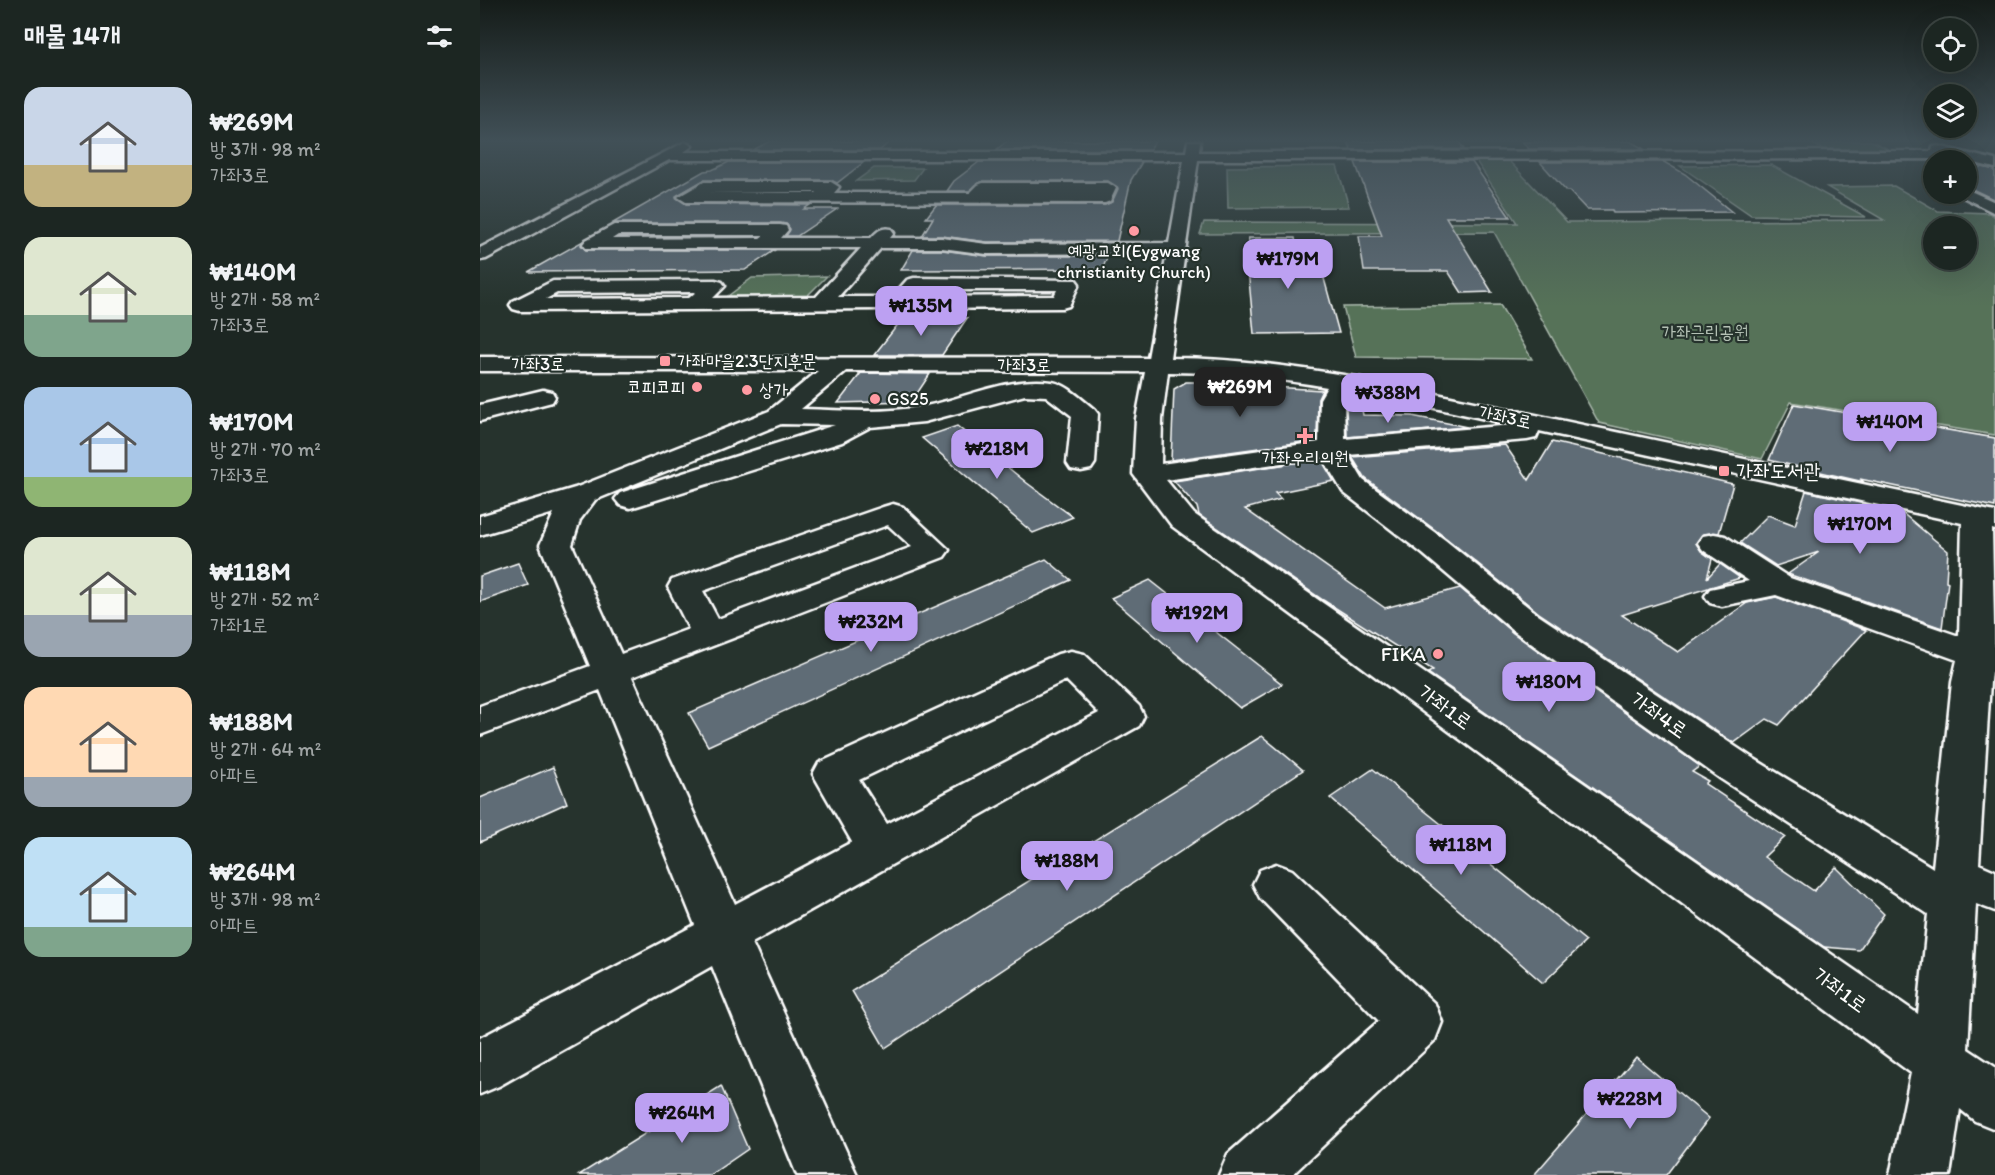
<!DOCTYPE html>
<html lang="ko">
<head>
<meta charset="utf-8">
<style>
  body { margin:0; font-family:Itim,"Poor Story",sans-serif; background:#252e2a; color:#f1f3f6; height:100vh; display:flex; flex-direction:column; font-size:22px; white-space:nowrap }
  * { box-sizing:border-box; margin:0 }
  p { font-size:20px; color:#a0a5a5 }
  .icon { flex:none; width:33px; height:33px; fill:none; stroke:currentColor; stroke-width:2; stroke-linecap:round; stroke-linejoin:round }
  .map { position:relative; flex:1; overflow:hidden }
  .panel { display:flex; flex-direction:column; background:#1c2622; width:480px }
  .panel>* { flex:none }
  .controls { position:absolute; left:1443px; top:18px; display:grid; gap:12px }
  .controls a { display:grid; place-items:center; width:54px; height:54px; border-radius:50%; background:#1c2622; box-shadow:0 6px 24px #0002,0 0 0 2px #3a4340; font-size:30px }
  .price { position:absolute; translate:-50% -51px; padding:0 14px; border-radius:12px; background:#bca0f2; color:#111; font-size:20px; line-height:39px; filter:drop-shadow(0 2px 3px #0008) }
  .price::after { content:''; position:absolute; left:50%; top:36px; width:18px; height:14px; margin-left:-9px; background:inherit; clip-path:polygon(0 0,100% 0,50% 100%) }
  .price.selected { background:#222; color:#fff }
  ul { padding:0; list-style:none }
  li { display:flex; align-items:center; gap:18px; height:150px; padding:0 24px }
  li span { display:grid; place-items:center; flex:none; width:168px; height:120px; border-radius:18px; color:#555 }
  li>.icon { margin-inline-start:auto }
  span .icon { width:72px; height:72px; fill:#fffc; stroke-width:1 }
  li b { font-size:26px }
  h2 { display:flex; justify-content:space-between; align-items:center; height:72px; padding:0 24px; font-size:26px }
  main { display:flex; flex:1; min-height:0 }
  .map>svg:first-child { display:block }
  .green { fill:#567259; stroke:#aab8ac; stroke-width:1.5; fill-rule:evenodd }
  .building { fill:#5e6c76; stroke:#fff; stroke-width:1.5 }
  .lines { fill:none; stroke-linecap:round; stroke-linejoin:round }
  .minor-casing { stroke:#fff; stroke-width:5 }
  .minor { fill:#26332d; fill-rule:evenodd }
  .poi-dot { fill:#ff9aa2; stroke:#26332d; stroke-width:2 }
  .labels { text-anchor:middle; stroke-width:4.5; stroke-linejoin:round; paint-order:stroke }
  .far-poi-label { font-size:18px; fill:#fff; stroke:#26332d; text-anchor:start }
  .far-park-label { font-size:18px; fill:#b3c0b4; stroke:#26332d }
  .far-street-label { font-size:18px; fill:#fff; stroke:#26332d }
  .poi-label { font-size:21px; fill:#fff; stroke:#26332d; text-anchor:start }
  .street-label { font-size:21px; fill:#fff; stroke:#26332d }
</style>
</head>
<body>
<main>
<section class="panel">
<h2>매물 14개<svg class="icon" aria-label="filters" viewBox="0 0 24 24"><path d="M4 7h16M4 17h16"/><circle cx="9" cy="7" r="2"/><circle cx="15" cy="17" r="2"/></svg></h2>
<ul>
<li><span style="background:linear-gradient(#c9d6e8 65%,#c2b280 0)"><svg class="icon" aria-label="home" viewBox="0 0 24 24"><path d="M3 11l9-7 9 7M6 9v11h12V9"/></svg></span><div><b>₩269M</b><p>방 3개 · 98 m²</p><p>가좌3로</p></div></li>
<li><span style="background:linear-gradient(#dfe7d0 65%,#7fa58c 0)"><svg class="icon" aria-label="home" viewBox="0 0 24 24"><path d="M3 11l9-7 9 7M6 9v11h12V9"/></svg></span><div><b>₩140M</b><p>방 2개 · 58 m²</p><p>가좌3로</p></div></li>
<li><span style="background:linear-gradient(#a9c7e8 75%,#8fb573 0)"><svg class="icon" aria-label="home" viewBox="0 0 24 24"><path d="M3 11l9-7 9 7M6 9v11h12V9"/></svg></span><div><b>₩170M</b><p>방 2개 · 70 m²</p><p>가좌3로</p></div></li>
<li><span style="background:linear-gradient(#dfe7d0 65%,#9aa5b1 0)"><svg class="icon" aria-label="home" viewBox="0 0 24 24"><path d="M3 11l9-7 9 7M6 9v11h12V9"/></svg></span><div><b>₩118M</b><p>방 2개 · 52 m²</p><p>가좌1로</p></div></li>
<li><span style="background:linear-gradient(#ffd9b3 75%,#9aa5b1 0)"><svg class="icon" aria-label="home" viewBox="0 0 24 24"><path d="M3 11l9-7 9 7M6 9v11h12V9"/></svg></span><div><b>₩188M</b><p>방 2개 · 64 m²</p><p>아파트</p></div></li>
<li><span style="background:linear-gradient(#bfe0f5 75%,#7fa58c 0)"><svg class="icon" aria-label="home" viewBox="0 0 24 24"><path d="M3 11l9-7 9 7M6 9v11h12V9"/></svg></span><div><b>₩264M</b><p>방 3개 · 98 m²</p><p>아파트</p></div></li>
</ul>
</section>
<div class="map">
<svg width="1515" height="1175" viewBox="0 0 1515 1175">
  <rect width="100%" height="100%" fill="#26332d"/>
  <filter id="ink" filterUnits="userSpaceOnUse"><feTurbulence type="fractalNoise" baseFrequency=".0167" numOctaves="2"/><feDisplacementMap in="SourceGraphic" scale="12" xChannelSelector="R" yChannelSelector="G"/><feConvolveMatrix kernelMatrix="1 2 1 2 8 2 1 2 1" color-interpolation-filters="sRGB"/></filter>
  <g filter="url(#ink)">
    <g class="green">
      <path d="M1328 141H1392L1408 149H1342Z"/>
      <path d="M996 161H1029L1087 222 1404 220 1347 187 1414 186 1458 211 1509 213 1515 217V435L1311 402 1282 459 1119 423 1014 232 720 234 724 222 1037 223ZM1454 226H1486V260H1454Z"/>
      <path d="M1291 165 1386 217 1271 215 1200 166Z"/>
      <path d="M857 166 869 207 748 208 747 167Z"/>
      <path d="M394 168H443L434 180 376 181Z"/>
      <path d="M347 276 327 296H248L272 278Z"/>
      <path d="M1020 305 1052 359 876 357 863 307Z"/>
    </g>
    <g class="building">
      <path d="M290 141H411L400 150H273Z"/>
      <path d="M527 141H675L670 150H516Z"/>
      <path d="M868 141 979 142 984 149 871 150Z"/>
      <path d="M1088 141H1150L1164 149H1049L1042 142Z"/>
      <path d="M249 162H384L357 183 351 180H224L196 196 206 204 330 205 324 209H357L317 236H306L310 229 306 224 300 223H133L224 171 232 170Z"/>
      <path d="M499 162H662L651 180 637 241 507 242 462 236H442L453 218H446L456 205H625L632 202 638 189 628 181H503L489 191H467L474 181Z"/>
      <path d="M875 162H992L1030 217H966L1012 292 982 293 968 271H884L879 236H902Z"/>
      <path d="M1060 162H1184L1205 174 1252 212 1133 213 1132 210H1107L1089 191H1086Z"/>
      <path d="M1488 164 1515 170V200L1486 186Z"/>
      <path d="M768 238H815L818 253H837L859 333 774 334 767 258 773 256Z"/>
      <path d="M103 241 101 245 106 250H295L265 270 48 272Z"/>
      <path d="M433 250H462L507 256H628L622 269 421 270Z"/>
      <path d="M423 318H487L462 355H394Z"/>
      <path d="M381 373 450 374 432 401 358 403Z"/>
      <path d="M706 382H759V385L842 390 838 399 837 440 691 460 694 389Z"/>
      <path d="M1314 404 1515 438V507L1380 479 1384 482 1289 460Z"/>
      <path d="M866 405H881L883 415 932 416 987 427 867 437Z"/>
      <path d="M477 426 547 483 593 517 553 533 442 438Z"/>
      <path d="M1072 442 1253 484 1239 533 1223 534 1216 543 1221 551 1232 559 1227 578 1240 564 1260 578 1142 615 1198 652 1267 603 1296 597 1386 630 1299 725 1287 719 1254 743 1059 613 966 538 885 478 872 457 1025 445 1049 480Z"/>
      <path d="M841 459 854 481 795 493 801 499 765 509 905 608 980 588 1033 633 1220 766 1212 772 1228 781 1225 784 1305 837 1284 857 1334 891 1356 867 1404 914 1379 950 1344 947 948 673 953 670 843 600 719 515 717 507 694 481Z"/>
      <path d="M1326 491 1421 512 1468 551 1466 581 1468 582 1462 628 1308 574 1339 552 1296 566 1260 543 1288 515 1315 525Z"/>
      <path d="M566 559 591 580 228 746 209 713Z"/>
      <path d="M38 563 48 585 0 602V576Z"/>
      <path d="M670 580 802 684 760 708 631 598Z"/>
      <path d="M782 736 823 770 405 1048 372 991Z"/>
      <path d="M73 767 87 803 0 842V798Z"/>
      <path d="M893 769 1106 941 1063 983 850 798Z"/>
      <path d="M1156 1057 1229 1118 1186 1175H1054Z"/>
      <path d="M241 1086 268 1149 230 1175H99Z"/>
    </g>
    <g class="lines">
      <g class="minor-casing">
        <g id="minor">
          <path d="M708 141H720L719 152 1452 151 1453 147 1458 146 1515 160V168L1478 159 718 160 690 358C753 358 814 367 876 377L1515 512V530L1512 529 1515 673 1511 672 1510 682 1499 864 1515 871V911L1496 904 1488 1049 1515 1067V1129L1495 1121 1480 1109 1470 1175H1410L1431 1073 692 526 653 474 656 419 665 372 366 371 321 409C362 410 405 414 446 406 486 398 530 376 572 382 587 384 602 400 614 409L618 414 615 463 611 469 601 471 591 469 587 463 592 416 566 396 545 395 444 422 390 427 362 442 160 505 150 508 140 505 135 499 140 493 355 425 301 424 115 500 100 520 92 545 141 654 209 629 188 587 192 580 403 507 413 504 423 507 469 550 464 557 152 677 255 904 372 842 333 774 339 763 578 654 591 651 604 654 659 706 664 716 659 726 272 943 377 1175H317L232 966 19 1086 0 1094V1038L215 925 120 690 0 735V706L110 666 60 545 74 513 0 535V516L95 488 289 411 338 371H0V357L668 358 687 253 507 254 462 248H401L358 297H412L427 280 434 278 596 280 599 284 589 306 582 308 40 311 33 309 30 305 33 301 73 281 235 280 242 282 245 286 233 298 336 297 381 248H106L103 244 106 240 134 225H300L306 226 308 230 301 238H391C398 231 401 227 411 229L414 233 410 238H462L507 244 689 243 704 160H189L6 259 0 260V248L205 142 212 146 204 152H706ZM138 235H284L280 238 132 239ZM439 290H577L574 296 433 297ZM216 292 209 298 66 299 77 293ZM688 372C742 372 794 378 847 387L840 399 839 442 681 464 682 419ZM869 390 876 391 1033 425 865 439 864 399ZM1059 431 1482 523 1479 636 1310 578 1245 536 1234 534 1223 536 1218 543 1223 550 1269 581 1230 589 1225 596 1230 603 1242 606 1296 595 1477 660 1472 682 1453 868 1271 757 1058 615 965 540 883 480 868 455 1047 440 1056 438ZM842 457 863 492 943 554 1034 631 1241 779 1448 914 1438 1014 714 514 686 480ZM408 525 432 547 238 619 223 591ZM586 680 619 713 407 824 379 780Z"/>
          <path d="M224 182H351L359 187 354 193H490L498 185 503 183H628L636 188 630 201 625 203 206 202 198 197ZM225 192H337L336 193Z"/>
          <path d="M1486 189 1515 202V213L1481 196 1479 194H1486Z"/>
          <path d="M63 390 72 392 75 397 72 402 0 421V405Z"/>
          <path d="M796 864 812 870 955 1004 962 1022 955 1040 812 1175H739L748 1154 899 1021 780 898 773 884 780 870Z"/>
        </g>
      </g>
      <use href="#minor" class="minor"/>
    </g>
  </g>
  <linearGradient id="sky" x2="0" y2="1"><stop stop-color="#151c19"/><stop offset="0.46" stop-color="#415057"/><stop offset="1" stop-color="#415057" stop-opacity="0"/></linearGradient>
  <rect width="1515" height="306" fill="url(#sky)"/>
  <g class="poi-dot">
    <circle cx="654" cy="231" r="6"/>
    <rect x="179" y="355" width="12" height="12" rx="3"/>
    <circle cx="217" cy="387" r="6"/>
    <circle cx="267" cy="390" r="6"/>
    <circle cx="395" cy="399" r="6"/>
    <path d="M822 427h6v6h6v6h-6v6h-6v-6h-6v-6h6z"/>
    <rect x="1238" y="465" width="12" height="12" rx="3"/>
    <circle cx="958" cy="654" r="6"/>
  </g>
  <g class="labels">
    <g class="far-poi-label">
      <text x="654" y="257" text-anchor="middle">예광교회(Eygwang<tspan x="654" dy="21">christianity Church)</tspan></text>
      <text x="197" y="367">가좌마을2.3단지후문</text>
      <text x="205" y="393" text-anchor="end">코피코피</text>
      <text x="279" y="396">상가</text>
      <text x="407" y="405">GS25</text>
      <text x="825" y="464" text-anchor="middle">가좌우리의원</text>
    </g>
    <g class="far-park-label">
      <text x="1225" y="338">가좌근린공원</text>
    </g>
    <g class="far-street-label">
      <text x="58" y="370">가좌3로</text>
      <text x="544" y="371">가좌3로</text>
      <text transform="translate(1025 417) rotate(12)" y="6">가좌3로</text>
    </g>
    <g class="poi-label">
      <text x="1256" y="478">가좌도서관</text>
      <text x="946" y="661" text-anchor="end">FIKA</text>
    </g>
    <g class="street-label">
      <text transform="translate(965 707) rotate(36)" y="7">가좌1로</text>
      <text transform="translate(1179 715) rotate(35)" y="7">가좌4로</text>
      <text transform="translate(1360 990) rotate(36)" y="7">가좌1로</text>
    </g>
  </g>
</svg>
<div class="controls">
<a><svg class="icon" aria-label="locate" viewBox="0 0 24 24"><circle cx="12" cy="12" r="6"/><path d="M12 2v4M12 18v4M2 12h4M18 12h4"/></svg></a>
<a><svg class="icon" aria-label="layers" viewBox="0 0 24 24"><path d="M12 4l9 5-9 5-9-5zM3 14l9 5 9-5"/></svg></a>
<a>+</a>
<a>−</a>
</div>
<b class="price" style="left:808px;top:290px">₩179M</b>
<b class="price" style="left:441px;top:337px">₩135M</b>
<b class="price selected" style="left:760px;top:418px">₩269M</b>
<b class="price" style="left:908px;top:424px">₩388M</b>
<b class="price" style="left:1410px;top:453px">₩140M</b>
<b class="price" style="left:517px;top:480px">₩218M</b>
<b class="price" style="left:1380px;top:555px">₩170M</b>
<b class="price" style="left:717px;top:644px">₩192M</b>
<b class="price" style="left:391px;top:653px">₩232M</b>
<b class="price" style="left:1069px;top:713px">₩180M</b>
<b class="price" style="left:981px;top:876px">₩118M</b>
<b class="price" style="left:587px;top:892px">₩188M</b>
<b class="price" style="left:1150px;top:1130px">₩228M</b>
<b class="price" style="left:202px;top:1144px">₩264M</b>
</div>
</main>
</body>
</html>
